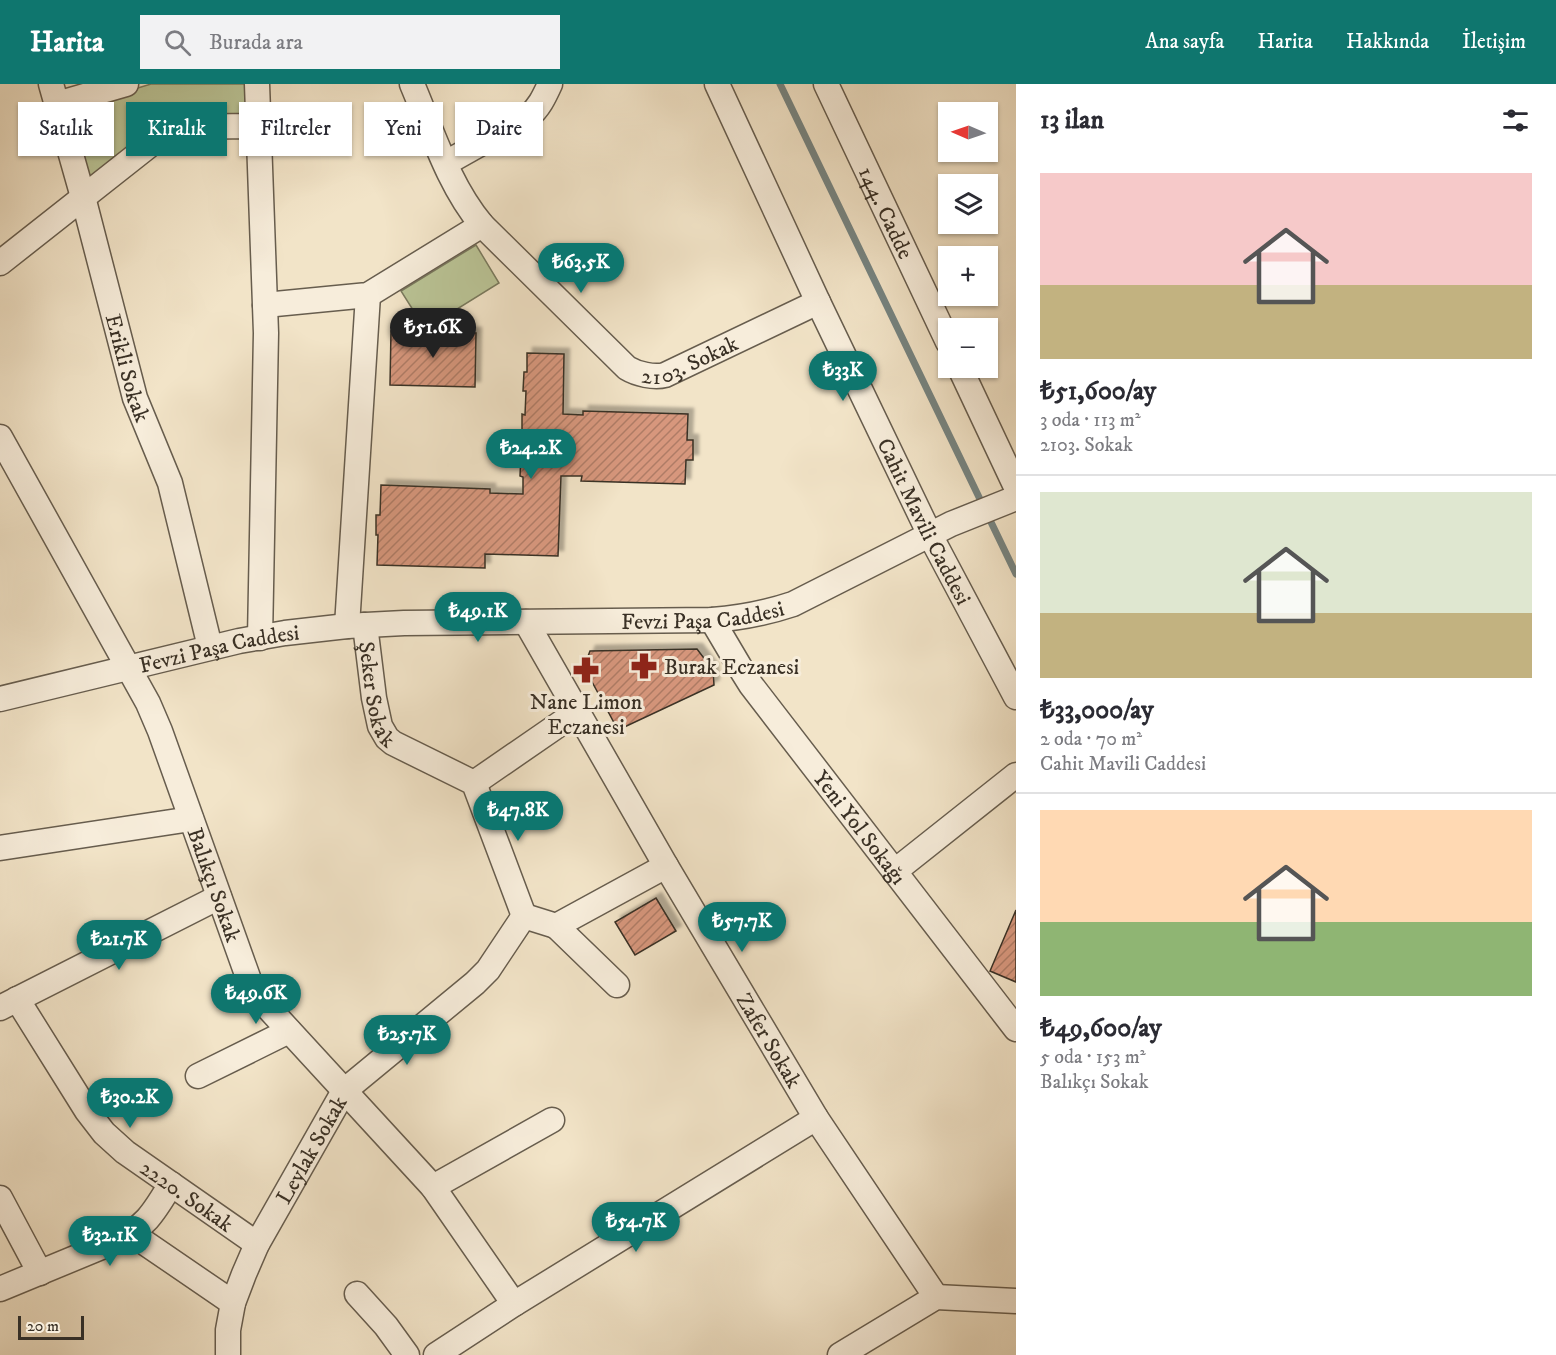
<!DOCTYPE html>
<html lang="tr">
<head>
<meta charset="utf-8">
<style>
  body { margin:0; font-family:"IM FELL DW Pica",serif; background:#f2f2f3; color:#2b2b33; height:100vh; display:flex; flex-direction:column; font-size:22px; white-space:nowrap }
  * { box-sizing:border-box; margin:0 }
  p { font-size:20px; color:#7c7c81 }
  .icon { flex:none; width:33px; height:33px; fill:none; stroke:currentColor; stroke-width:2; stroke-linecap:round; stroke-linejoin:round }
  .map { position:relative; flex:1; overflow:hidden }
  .side { display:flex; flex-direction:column; background:#fff; width:540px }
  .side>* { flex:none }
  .guide { position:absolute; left:18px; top:18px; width:570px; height:54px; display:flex; gap:12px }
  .needle { width:39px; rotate:272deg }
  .fabs { position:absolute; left:938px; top:18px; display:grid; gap:12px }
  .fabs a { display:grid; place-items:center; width:60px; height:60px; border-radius:0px; background:#fff; box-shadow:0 2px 4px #0004; font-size:30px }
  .scale { position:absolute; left:18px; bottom:15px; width:66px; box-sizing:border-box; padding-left:6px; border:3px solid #393025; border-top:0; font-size:16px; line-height:21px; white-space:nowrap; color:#393025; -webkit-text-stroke:4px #f7eddb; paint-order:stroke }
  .price { position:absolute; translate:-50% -51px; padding:0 14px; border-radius:21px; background:#0f766e; color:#fff; font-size:20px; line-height:39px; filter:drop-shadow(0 2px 3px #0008) }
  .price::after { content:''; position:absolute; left:50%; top:36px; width:18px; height:14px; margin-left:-9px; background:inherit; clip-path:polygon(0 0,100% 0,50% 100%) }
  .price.on { background:#222; color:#fff }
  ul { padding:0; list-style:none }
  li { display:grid; align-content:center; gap:12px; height:318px; padding:0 24px }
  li+li { border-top:2px solid #e1e1e2 }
  li span { display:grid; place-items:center; height:186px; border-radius:0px; color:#555 }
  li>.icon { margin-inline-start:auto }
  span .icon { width:108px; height:108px; fill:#fffc; stroke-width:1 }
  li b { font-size:26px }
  h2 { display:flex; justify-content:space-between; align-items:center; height:72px; padding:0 24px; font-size:26px }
  .tag { padding:0 21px; border-radius:0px; background:#fff; box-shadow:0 2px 4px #0004; font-size:21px; line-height:54px }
  .tag.on { background:#0f766e; color:#fff }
  header { display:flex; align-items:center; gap:36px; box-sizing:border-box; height:84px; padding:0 30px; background:#0f766e; color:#fff }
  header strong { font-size:28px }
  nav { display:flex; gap:33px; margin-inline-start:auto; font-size:21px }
  .search { width:420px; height:54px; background:#f2f2f3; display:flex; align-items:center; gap:15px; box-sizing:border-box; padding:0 21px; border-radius:0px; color:#7c7c81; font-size:22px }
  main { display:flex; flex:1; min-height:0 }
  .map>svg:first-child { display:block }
  .green { fill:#bac496; stroke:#7a7a5e; stroke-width:1.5 }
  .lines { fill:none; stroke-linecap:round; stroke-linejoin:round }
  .stream { stroke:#768481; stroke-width:7 }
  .building { fill:url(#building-hatch); stroke:#393025; stroke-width:1.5; filter:url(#shadow) }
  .minor-casing { stroke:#675d4e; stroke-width:27 }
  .minor { stroke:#f7eddb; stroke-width:24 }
  .labels { text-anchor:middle; stroke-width:6; stroke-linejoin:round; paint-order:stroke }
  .street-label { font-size:22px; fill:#393025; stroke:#f7eddb }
  .poi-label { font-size:22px; fill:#393025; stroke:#f7eddb; text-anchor:start }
</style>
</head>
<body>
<header>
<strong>Harita</strong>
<div class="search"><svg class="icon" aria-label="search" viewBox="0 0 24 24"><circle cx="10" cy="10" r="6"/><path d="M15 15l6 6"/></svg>Burada ara</div>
<nav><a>Ana sayfa</a><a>Harita</a><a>Hakkında</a><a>İletişim</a></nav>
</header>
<main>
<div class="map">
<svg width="1016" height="1271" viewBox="0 0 1016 1271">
  <defs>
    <pattern id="building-hatch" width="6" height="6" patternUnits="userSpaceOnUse" patternTransform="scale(1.5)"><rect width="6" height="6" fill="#d7977d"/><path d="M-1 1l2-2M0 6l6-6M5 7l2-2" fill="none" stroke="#af7c66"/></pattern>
    <filter id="shadow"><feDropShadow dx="5.5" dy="-5.5" stdDeviation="1.5" flood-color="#0004"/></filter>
  </defs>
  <rect width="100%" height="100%" fill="#f2e4c8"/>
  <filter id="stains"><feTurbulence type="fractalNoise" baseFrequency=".00333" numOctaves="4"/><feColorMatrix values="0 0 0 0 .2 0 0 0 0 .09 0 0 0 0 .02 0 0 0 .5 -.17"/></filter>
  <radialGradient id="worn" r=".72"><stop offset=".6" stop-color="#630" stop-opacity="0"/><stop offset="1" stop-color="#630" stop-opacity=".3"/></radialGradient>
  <g class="green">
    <path d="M151 0H250L251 32 185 37 89 98 68 25Z"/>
    <path d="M476 161 499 199 425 245 401 207Z"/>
  </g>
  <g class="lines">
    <path class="stream" d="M780 0 1016 490"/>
  </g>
  <g class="building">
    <path d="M391 247 476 249 475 303 390 301Z"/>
    <path d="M527 269 564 270 563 330 583 331V327L688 330 687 356H693V376H686L685 400 581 397 582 392H561L558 472 485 470V484L377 481 378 451H376V431H380L381 401 490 405V409L523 410V393L520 392 521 371 524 372 525 351H522V330L525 331 526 307H523L524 288H527Z"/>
    <path d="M697 565 713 586 714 601 618 646 584 583 590 567Z"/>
    <path d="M656 814 676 847 635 871 615 838Z"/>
    <path d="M1016 826V898L990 887Z"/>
  </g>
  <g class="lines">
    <g class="minor-casing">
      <g id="minor">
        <path id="s1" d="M51 0 83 113 135 314 170 399 210 563"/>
        <path d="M257 0 266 249 260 554"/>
        <path id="s2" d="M412 0C432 47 449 102 482 141L627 284C637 290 654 294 665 291L818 218"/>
        <path id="s3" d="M717 0 818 218 930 451 1016 613"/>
        <path id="s4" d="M826 0 948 258"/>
        <path d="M57 20 126 0"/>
        <path d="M446 79 528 33C539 24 544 13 550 0"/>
        <path d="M0 179 161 52C189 39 228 43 259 42"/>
        <path d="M265 221 368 211 482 141"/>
        <path d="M960 284 1016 403"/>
        <path id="s5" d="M0 353 148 619 160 647 249 896 261 916 433 1103 514 1220"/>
        <path id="s6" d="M712 536 741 585 751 601 1016 945"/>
        <path id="s7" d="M526 538 666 782 816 1034 936 1213"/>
        <path id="s8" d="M365 541 374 614 380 642 387 654 393 659 474 699 524 832"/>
        <path d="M347 542 368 211"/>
        <path id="s9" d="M0 615 239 557 285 549 347 542 404 539 712 536C740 534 766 529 793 520L951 440 1016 414"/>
        <path d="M474 699 577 628"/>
        <path d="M0 764 191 735"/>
        <path d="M895 787 1016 691"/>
        <path d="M556 842 617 901"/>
        <path id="s10" d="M17 915 87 1027 104 1049 125 1068 257 1160"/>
        <path d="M0 924 219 813"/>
        <path d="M198 992 289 947"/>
        <path d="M433 1103 552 1036"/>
        <path d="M0 1114 40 1189"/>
        <path d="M132 1150 233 1219"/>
        <path d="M0 1205 116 1157C147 1142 154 1128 171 1100"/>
        <path d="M357 1210 386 1242 407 1271"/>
        <path id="s11" d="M228 1271V1246L233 1219 244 1190 257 1160 344 1007 475 899 488 886 524 832 556 842 666 782"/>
        <path d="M436 1271 514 1220 816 1034"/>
        <path d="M840 1271 936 1213 1016 1217"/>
      </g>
    </g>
    <use href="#minor" class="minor"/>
  </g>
  <defs>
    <g id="pharmacy-bare" transform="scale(2.07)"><path d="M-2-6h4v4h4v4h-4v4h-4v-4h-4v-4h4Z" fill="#8f2418" stroke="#f7eddb" stroke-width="2.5" paint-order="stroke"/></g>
  </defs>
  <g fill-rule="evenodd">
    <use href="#pharmacy-bare" x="644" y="582"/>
    <use href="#pharmacy-bare" x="586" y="586"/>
  </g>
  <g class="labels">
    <g class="street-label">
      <text dy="8" stroke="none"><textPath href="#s4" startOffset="142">144. Cadde</textPath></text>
      <text dy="8" stroke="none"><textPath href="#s2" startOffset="429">2103. Sokak</textPath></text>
      <text dy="8" stroke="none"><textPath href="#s1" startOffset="294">Erikli Sokak</textPath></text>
      <text dy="8" stroke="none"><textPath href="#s3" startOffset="484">Cahit Mavili Caddesi</textPath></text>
      <text dy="8" stroke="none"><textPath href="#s9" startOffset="711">Fevzi Paşa Caddesi</textPath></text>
      <text dy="8" stroke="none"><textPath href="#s9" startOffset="225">Fevzi Paşa Caddesi</textPath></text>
      <text dy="8" stroke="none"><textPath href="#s8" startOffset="70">Şeker Sokak</textPath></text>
      <text dy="8" stroke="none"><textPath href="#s6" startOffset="255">Yeni Yol Sokağı</textPath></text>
      <text dy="8" stroke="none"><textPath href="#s5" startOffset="498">Balıkçı Sokak</textPath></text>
      <text dy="8" stroke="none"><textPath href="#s7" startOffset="484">Zafer Sokak</textPath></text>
      <text dy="8" stroke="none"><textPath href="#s11" startOffset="225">Leylak Sokak</textPath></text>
      <text dy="8" stroke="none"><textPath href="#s10" startOffset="264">2220. Sokak</textPath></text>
    </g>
    <g class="poi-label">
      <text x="664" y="590">Burak Eczanesi</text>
      <text x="586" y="625" text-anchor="middle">Nane Limon<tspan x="586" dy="25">Eczanesi</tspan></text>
    </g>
  </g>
  <rect width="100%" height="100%" filter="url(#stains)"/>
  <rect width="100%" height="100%" fill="url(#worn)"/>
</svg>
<div class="fabs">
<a><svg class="needle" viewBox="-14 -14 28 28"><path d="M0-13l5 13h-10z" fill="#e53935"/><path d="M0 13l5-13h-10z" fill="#7c7c81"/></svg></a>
<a><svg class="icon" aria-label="layers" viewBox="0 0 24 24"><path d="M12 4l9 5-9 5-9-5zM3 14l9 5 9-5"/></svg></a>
<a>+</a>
<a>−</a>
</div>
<div class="scale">20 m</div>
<b class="price" style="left:581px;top:210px">₺63.5K</b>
<b class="price on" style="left:433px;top:275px">₺51.6K</b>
<b class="price" style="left:843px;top:318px">₺33K</b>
<b class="price" style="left:531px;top:396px">₺24.2K</b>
<b class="price" style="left:478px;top:559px">₺49.1K</b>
<b class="price" style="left:518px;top:758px">₺47.8K</b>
<b class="price" style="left:742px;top:869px">₺57.7K</b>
<b class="price" style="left:119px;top:887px">₺21.7K</b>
<b class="price" style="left:256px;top:941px">₺49.6K</b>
<b class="price" style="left:407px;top:982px">₺25.7K</b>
<b class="price" style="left:130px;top:1045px">₺30.2K</b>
<b class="price" style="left:636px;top:1169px">₺54.7K</b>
<b class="price" style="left:110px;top:1183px">₺32.1K</b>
<div class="guide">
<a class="tag">Satılık</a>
<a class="tag on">Kiralık</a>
<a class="tag">Filtreler</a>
<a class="tag">Yeni</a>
<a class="tag">Daire</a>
</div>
</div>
<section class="side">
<h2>13 ilan<svg class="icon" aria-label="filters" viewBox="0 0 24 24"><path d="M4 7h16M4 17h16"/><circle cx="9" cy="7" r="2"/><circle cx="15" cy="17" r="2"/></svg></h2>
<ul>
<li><span style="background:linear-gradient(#f6c9c9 60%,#c2b280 0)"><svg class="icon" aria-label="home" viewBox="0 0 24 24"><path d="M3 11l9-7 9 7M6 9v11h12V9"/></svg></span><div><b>₺51,600/ay</b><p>3 oda · 113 m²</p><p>2103. Sokak</p></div></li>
<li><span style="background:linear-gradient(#dfe7d0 65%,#c2b280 0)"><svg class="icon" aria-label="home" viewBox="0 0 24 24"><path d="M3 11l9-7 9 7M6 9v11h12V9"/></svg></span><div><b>₺33,000/ay</b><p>2 oda · 70 m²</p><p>Cahit Mavili Caddesi</p></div></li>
<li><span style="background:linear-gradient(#ffd9b3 60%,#8fb573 0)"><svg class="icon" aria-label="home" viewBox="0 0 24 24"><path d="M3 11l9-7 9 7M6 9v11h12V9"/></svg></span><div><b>₺49,600/ay</b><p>5 oda · 153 m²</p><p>Balıkçı Sokak</p></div></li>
</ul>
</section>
</main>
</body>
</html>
